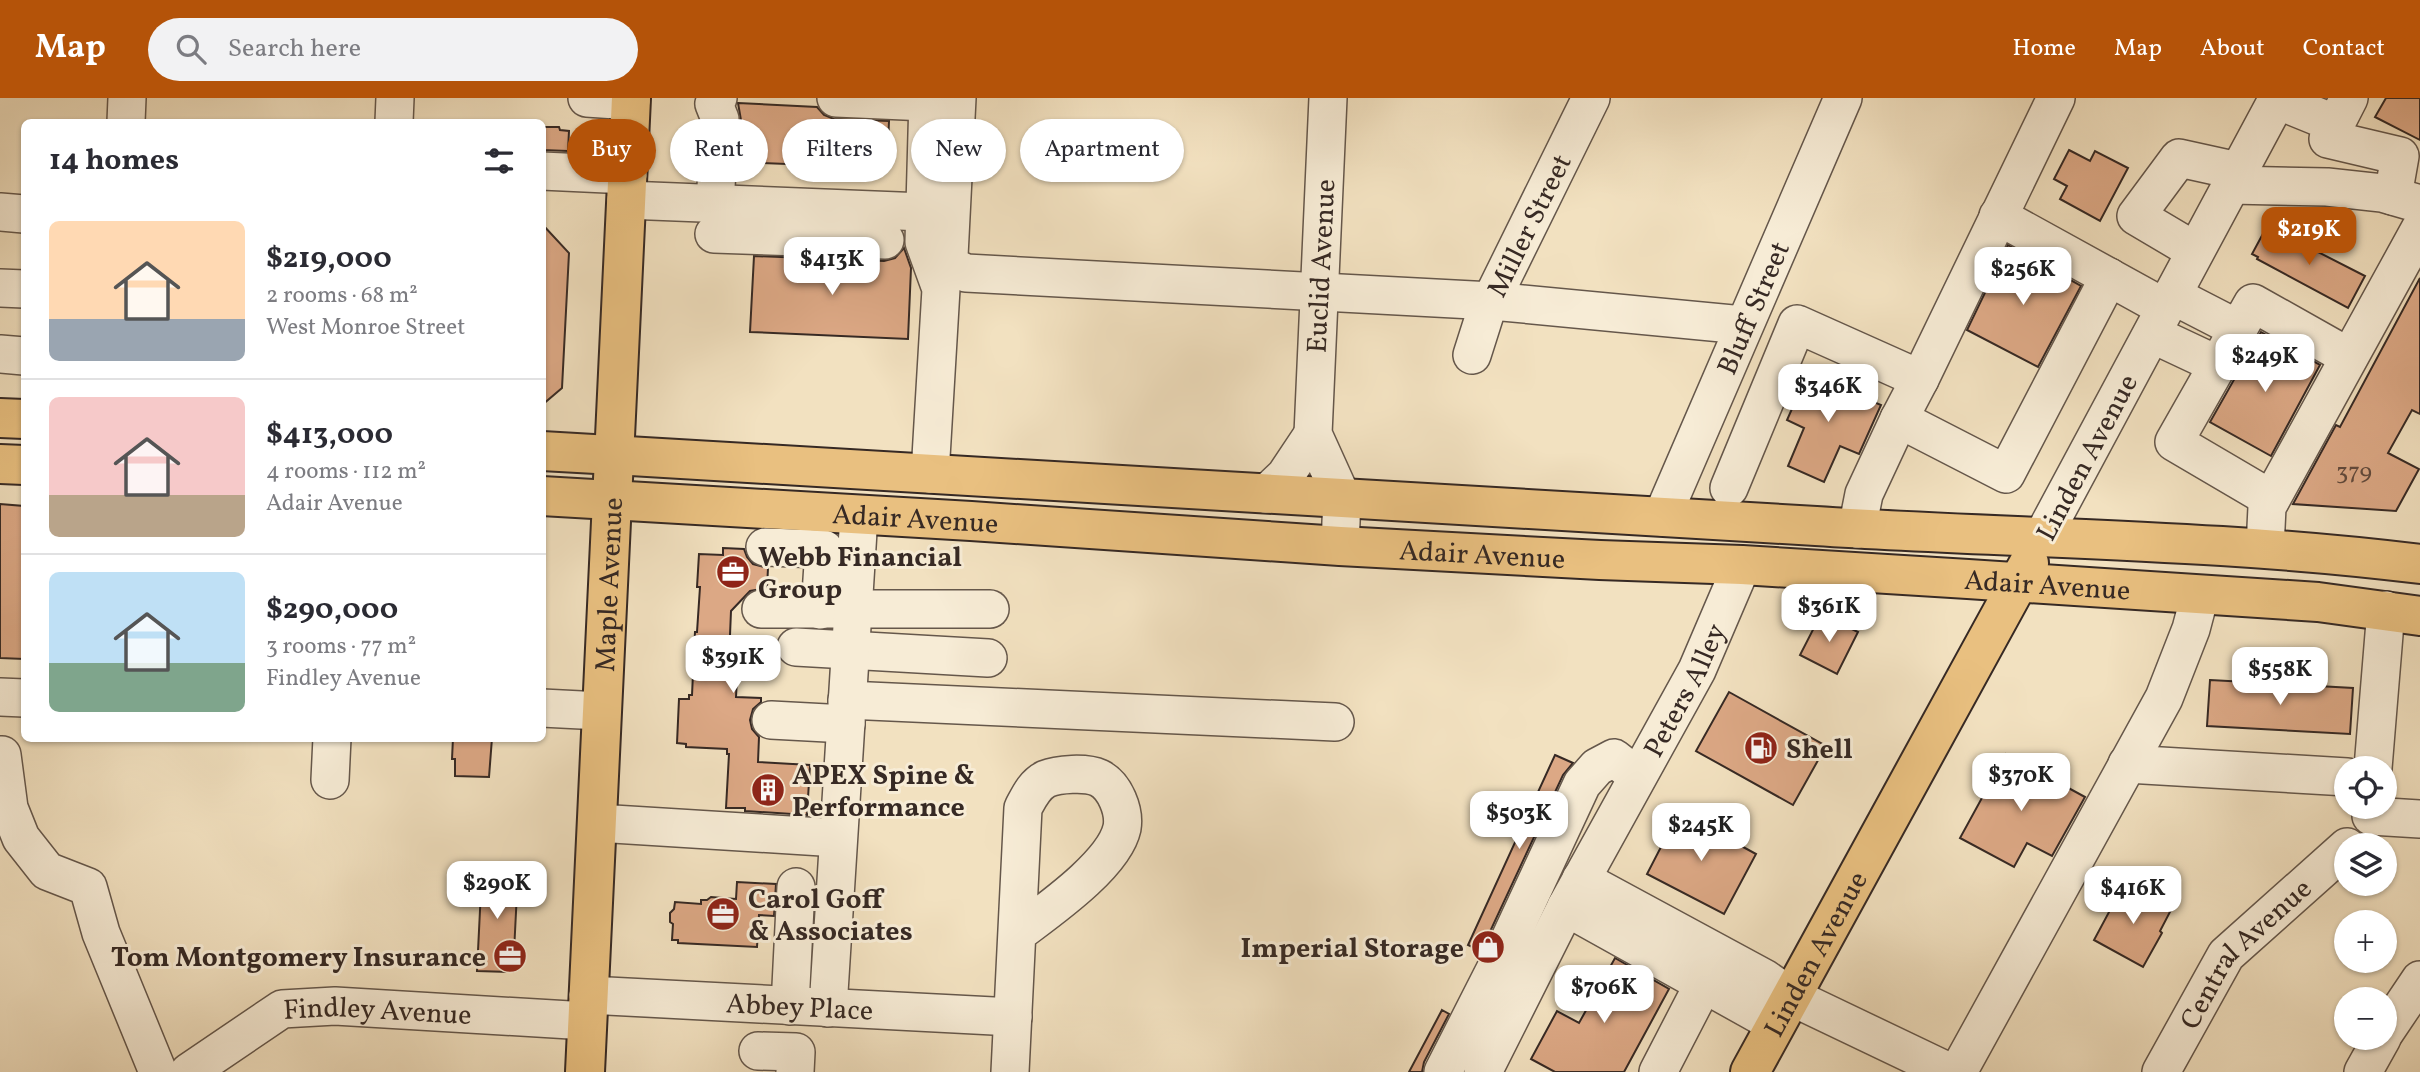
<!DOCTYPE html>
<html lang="en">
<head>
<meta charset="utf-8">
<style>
  body { margin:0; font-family:Vollkorn,serif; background:#f2f2f3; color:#2b2b33; height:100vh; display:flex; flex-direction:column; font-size:26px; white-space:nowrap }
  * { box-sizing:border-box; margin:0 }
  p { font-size:23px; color:#7c7c81 }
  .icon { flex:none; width:38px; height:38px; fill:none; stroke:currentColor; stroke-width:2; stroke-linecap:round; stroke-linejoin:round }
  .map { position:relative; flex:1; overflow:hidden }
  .drawer { position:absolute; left:21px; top:21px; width:525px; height:623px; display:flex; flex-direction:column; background:#fff; border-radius:10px; box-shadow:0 2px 5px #0004 }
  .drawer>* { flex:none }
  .guide { position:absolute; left:567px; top:21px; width:665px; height:63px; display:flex; gap:14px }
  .controls { position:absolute; left:2334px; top:658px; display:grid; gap:14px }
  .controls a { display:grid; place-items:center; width:63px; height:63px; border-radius:50%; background:#fff; box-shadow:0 2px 5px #0004; font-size:35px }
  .price { position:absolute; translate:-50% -60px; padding:0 16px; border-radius:14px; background:#fff; color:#222; font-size:23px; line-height:46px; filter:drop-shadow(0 2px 4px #0008) }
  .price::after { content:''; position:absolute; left:50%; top:42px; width:21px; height:16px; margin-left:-10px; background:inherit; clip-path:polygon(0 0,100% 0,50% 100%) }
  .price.on { background:#b45309; color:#fff }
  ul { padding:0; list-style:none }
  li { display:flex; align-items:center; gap:21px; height:175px; padding:0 28px }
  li+li { border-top:2px solid #e1e1e2 }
  li span { display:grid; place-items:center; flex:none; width:196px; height:140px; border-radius:10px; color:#555 }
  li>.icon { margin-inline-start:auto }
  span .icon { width:84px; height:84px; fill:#fffc; stroke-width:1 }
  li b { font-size:30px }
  h2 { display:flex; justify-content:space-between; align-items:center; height:84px; padding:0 28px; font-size:30px }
  .tag { padding:0 24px; border-radius:32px; background:#fff; box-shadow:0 2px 5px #0004; font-size:24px; line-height:63px }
  .tag.on { background:#b45309; color:#fff }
  header { display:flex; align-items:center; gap:42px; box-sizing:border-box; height:98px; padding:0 35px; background:#b45309; color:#fff }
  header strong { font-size:33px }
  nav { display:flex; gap:38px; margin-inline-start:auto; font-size:24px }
  .search { width:490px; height:63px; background:#f2f2f3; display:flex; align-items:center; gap:18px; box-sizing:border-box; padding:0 24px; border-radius:38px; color:#7c7c81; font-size:26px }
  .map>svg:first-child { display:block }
  .building { fill:#dca885; stroke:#362924; stroke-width:2 }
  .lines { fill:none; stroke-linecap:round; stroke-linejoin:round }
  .minor-casing { stroke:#65574b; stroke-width:40 }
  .major-casing { stroke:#362924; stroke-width:42 }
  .minor { stroke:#f7ecd6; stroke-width:37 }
  .major { stroke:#e9c080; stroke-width:38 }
  .labels { text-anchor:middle; stroke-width:6; stroke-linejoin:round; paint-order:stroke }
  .number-label { font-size:24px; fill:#60493c }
  .street-label { font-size:28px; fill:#362924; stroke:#f7ecd6 }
  .poi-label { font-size:28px; font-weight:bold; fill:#362924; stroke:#f7ecd6; text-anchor:start }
</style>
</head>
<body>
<header>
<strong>Map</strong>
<div class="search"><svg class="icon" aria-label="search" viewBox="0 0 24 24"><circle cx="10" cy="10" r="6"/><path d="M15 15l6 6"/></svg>Search here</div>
<nav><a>Home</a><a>Map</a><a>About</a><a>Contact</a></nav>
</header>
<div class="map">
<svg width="2420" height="974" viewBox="0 0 2420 974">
  <rect width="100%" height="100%" fill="#f2e1c0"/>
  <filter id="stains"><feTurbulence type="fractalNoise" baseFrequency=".00286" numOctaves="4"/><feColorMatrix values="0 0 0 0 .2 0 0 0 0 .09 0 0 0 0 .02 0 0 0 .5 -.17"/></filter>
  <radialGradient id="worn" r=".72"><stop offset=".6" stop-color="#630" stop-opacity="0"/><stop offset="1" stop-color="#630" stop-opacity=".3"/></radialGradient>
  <g class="building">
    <path d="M2386 0H2420V42L2375 19Z"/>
    <path d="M738 5 817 9 824 17 834 21 889 23 887 70 739 64 741 22Z"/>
    <path d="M542 29H559L560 32 569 33 568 53 542 52Z"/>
    <path d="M2069 52 2090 63 2095 53 2128 70 2100 123 2060 101 2067 88 2054 81Z"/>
    <path d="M542 126 569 155 562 290 542 307Z"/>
    <path d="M2266 130 2272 133 2273 131 2365 178 2348 210 2257 161 2258 159 2252 156Z"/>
    <path d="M2008 147 2081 188 2038 269 1967 232Z"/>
    <path d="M904 150 911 170 908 241 750 234 754 158 884 163 895 160Z"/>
    <path d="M2420 180V316L2412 312 2388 355 2419 371 2396 413 2293 406 2336 327 2340 329Z"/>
    <path d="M2261 234 2320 267 2271 358 2210 324Z"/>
    <path d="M1820 276 1840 284 1838 289 1881 307 1859 356 1840 348 1824 384 1788 368 1804 330 1787 322 1807 277 1818 281Z"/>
    <path d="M0 406 24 408V561L0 560Z"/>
    <path d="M723 450 744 451 747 459 753 466 768 470 767 490 750 493 731 513 729 561H738L736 599 761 600V604L753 611 750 622 752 631 759 639 758 664 810 667 807 717 745 713V710H726L729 656H727V651L686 649V646L677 645 679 601H689V597H692L695 534H697L700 489H697L699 456 723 457Z"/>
    <path d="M1821 516 1858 534 1837 576 1800 557Z"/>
    <path d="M2210 582 2353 590 2350 636 2207 628Z"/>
    <path d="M1729 594 1826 648 1793 707 1696 653Z"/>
    <path d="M453 640H492L489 679 455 678V661H452Z"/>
    <path d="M2006 656 2085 699 2052 758 2027 745 2014 769 1960 740Z"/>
    <path d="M1555 657 1573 665 1563 677 1481 853 1468 847Z"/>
    <path d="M1679 714 1756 756 1724 816 1647 776Z"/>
    <path d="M482 772 518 774 513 874 477 873Z"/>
    <path d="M737 784 776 786 774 818 759 817 757 849 678 845V842H672L673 826 670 824V815L674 811 675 804 701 806V802H707L711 799 736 801Z"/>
    <path d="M2124 786 2171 812 2160 833 2162 835 2143 869 2094 842Z"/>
    <path d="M1615 860 1669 891 1624 974H1555L1531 961 1557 913 1579 925Z"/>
    <path d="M1442 912 1449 916 1424 964 1422 974H1409Z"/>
  </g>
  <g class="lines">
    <g class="minor-casing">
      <g id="minor">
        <path d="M587 0 631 3"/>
        <path d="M836 0 927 4"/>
        <path d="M928 0 924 144 941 191 930 376"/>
        <path d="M957 0 949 158 953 169 966 175 1492 203 1743 227"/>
        <path d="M1328 0 1313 336 1342 400 1340 448"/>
        <path d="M2349 0 2328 41 2400 58 2393 98"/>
        <path d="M2277 2 2336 26"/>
        <path d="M126 24 127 0"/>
        <path d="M394 24 395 0"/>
        <path d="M542 73 628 77"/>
        <path d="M2231 87 2327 89 2382 95 2420 106"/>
        <path d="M626 102 924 114"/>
        <path d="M715 106 720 21 714 6 718 0"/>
        <path d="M0 114 24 116"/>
        <path d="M1998 118 2165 210"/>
        <path d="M714 136 885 142"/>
        <path d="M2195 153 2136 118 2179 60 2238 73"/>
        <path d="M0 190 24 191"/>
        <path d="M2172 197 2238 231"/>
        <path d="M2152 236 2218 267"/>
        <path d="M0 256 24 258"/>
        <path id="s1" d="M1472 257 1486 213 1591 0"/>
        <path d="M1899 321 2006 376 2109 179"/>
        <path d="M1729 390 1797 226 1920 281"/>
        <path d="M1266 396 1285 378 1313 336"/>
        <path d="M2271 401 2174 344 2253 205 2349 259"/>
        <path id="s2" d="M1662 419 1843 0"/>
        <path d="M1857 431 1864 396 1899 321 1920 281 2056 0"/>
        <path d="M2043 438 2278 0"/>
        <path d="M765 449 824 451 820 512"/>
        <path d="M2265 450 2267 409 2420 131"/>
        <path d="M761 511H990"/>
        <path d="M796 549 988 560"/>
        <path d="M0 599 24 600"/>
        <path d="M847 602 1335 624"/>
        <path d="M542 610 601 613"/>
        <path d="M771 622 846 626"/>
        <path d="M0 657H2L9 710 21 740 47 773 88 789 101 835 158 974"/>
        <path d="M2127 666 2347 679"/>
        <path d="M2373 670 2386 512"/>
        <path d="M330 682 332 640"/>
        <path d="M2371 718 2420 721"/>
        <path d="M597 725 838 740"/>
        <path d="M1581 781 1764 880 1790 898 1949 974"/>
        <path d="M1566 809 1776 926"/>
        <path id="s3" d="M588 897 1013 919"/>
        <path d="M790 908 796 789"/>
        <path d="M828 910 859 417"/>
        <path d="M2385 934 2420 882"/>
        <path d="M758 953 796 954 795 974"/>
        <path id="s4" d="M189 974 282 911 335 908 587 923"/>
        <path d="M1010 974 1023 710C1029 699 1034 687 1046 681 1058 676 1086 674 1099 680 1115 688 1125 713 1122 730 1114 767 1047 813 1018 835"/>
        <path d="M1443 974 1501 860 1582 686 1597 669 1614 660 1637 678"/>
        <path id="s5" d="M1483 974 1566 809 1697 572 1742 467"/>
        <path d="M1658 974 1703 887"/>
        <path d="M1958 974 2164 600 2191 531 2200 497"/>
        <path id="s6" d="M2161 974 2226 857 2347 749"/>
        <path d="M2363 974 2382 940"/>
      </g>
    </g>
    <g class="major-casing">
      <g id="major">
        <path d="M0 320 24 321"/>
        <path d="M542 353C967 377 1392 402 1816 428 2018 441 2220 441 2420 466"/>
        <path d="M0 366 24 367"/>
        <path id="s7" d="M542 398 971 423 1340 448 1600 462 1742 467 1968 481 2318 504 2420 518"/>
        <path id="s8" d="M585 974 631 0"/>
        <path id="s9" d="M1750 974 2029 465"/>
      </g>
    </g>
    <use href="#minor" class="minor"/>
    <use href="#major" class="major"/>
  </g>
  <defs>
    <g id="office-disc" transform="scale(1.75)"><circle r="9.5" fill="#8f2418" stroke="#f7ecd6"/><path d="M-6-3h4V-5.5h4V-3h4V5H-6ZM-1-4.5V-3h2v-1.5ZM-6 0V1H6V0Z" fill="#fff"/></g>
    <g id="fuel-disc" transform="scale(1.75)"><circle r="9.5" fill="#8f2418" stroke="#f7ecd6"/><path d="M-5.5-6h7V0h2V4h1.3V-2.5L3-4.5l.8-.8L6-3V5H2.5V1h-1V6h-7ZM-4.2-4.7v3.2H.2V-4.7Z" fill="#fff"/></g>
    <g id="building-disc" transform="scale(1.75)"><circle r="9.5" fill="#8f2418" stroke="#f7ecd6"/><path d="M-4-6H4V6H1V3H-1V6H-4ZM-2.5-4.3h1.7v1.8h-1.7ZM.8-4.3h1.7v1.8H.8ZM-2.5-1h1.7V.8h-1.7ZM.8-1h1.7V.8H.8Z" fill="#fff"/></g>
    <g id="shop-disc" transform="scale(1.75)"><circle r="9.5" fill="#8f2418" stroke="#f7ecd6"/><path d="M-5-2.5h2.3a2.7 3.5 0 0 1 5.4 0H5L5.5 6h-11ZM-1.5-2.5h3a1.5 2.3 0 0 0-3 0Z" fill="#fff"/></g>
  </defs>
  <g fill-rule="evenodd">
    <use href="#office-disc" x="733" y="474"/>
    <use href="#fuel-disc" x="1761" y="650"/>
    <use href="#building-disc" x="768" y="692"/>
    <use href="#office-disc" x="723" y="816"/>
    <use href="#shop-disc" x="1488" y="849"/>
    <use href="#office-disc" x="510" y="858"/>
  </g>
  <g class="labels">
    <g class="number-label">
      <text x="2354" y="381">379</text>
    </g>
    <g class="street-label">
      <text dy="10" stroke="none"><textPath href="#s1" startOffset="142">Miller Street</textPath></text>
      <text transform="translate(1320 168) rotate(-87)" y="10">Euclid Avenue</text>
      <text dy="10" stroke="none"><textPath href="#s2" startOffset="228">Bluff Street</textPath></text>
      <text transform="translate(2086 359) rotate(-62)" y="10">Linden Avenue</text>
      <text dy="10" stroke="none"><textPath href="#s7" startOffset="374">Adair Avenue</textPath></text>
      <text dy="10" stroke="none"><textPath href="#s7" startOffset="942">Adair Avenue</textPath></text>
      <text dy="10" stroke="none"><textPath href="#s7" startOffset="1508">Adair Avenue</textPath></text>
      <text dy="10" stroke="none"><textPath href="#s8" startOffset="488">Maple Avenue</textPath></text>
      <text dy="10" stroke="none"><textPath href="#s5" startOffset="432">Peters Alley</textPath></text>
      <text dy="10" stroke="none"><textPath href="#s9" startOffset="135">Linden Avenue</textPath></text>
      <text dy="10" stroke="none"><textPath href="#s6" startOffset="147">Central Avenue</textPath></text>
      <text dy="10" stroke="none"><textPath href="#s3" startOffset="212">Abbey Place</textPath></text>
      <text dy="10" stroke="none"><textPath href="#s4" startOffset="208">Findley Avenue</textPath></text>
    </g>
    <g class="poi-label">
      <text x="758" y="468">Webb Financial<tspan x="758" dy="32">Group</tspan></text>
      <text x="1786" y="660">Shell</text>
      <text x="792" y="686">APEX Spine &amp;<tspan x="792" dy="32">Performance</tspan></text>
      <text x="748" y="810">Carol Goff<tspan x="748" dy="32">&amp; Associates</tspan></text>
      <text x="1464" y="859" text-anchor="end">Imperial Storage</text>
      <text x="486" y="868" text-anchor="end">Tom Montgomery Insurance</text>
    </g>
  </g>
  <rect width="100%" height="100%" filter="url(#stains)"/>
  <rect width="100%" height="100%" fill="url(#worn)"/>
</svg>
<div class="controls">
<a><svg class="icon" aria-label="locate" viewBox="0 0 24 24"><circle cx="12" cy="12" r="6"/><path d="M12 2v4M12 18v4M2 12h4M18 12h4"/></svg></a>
<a><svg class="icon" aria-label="layers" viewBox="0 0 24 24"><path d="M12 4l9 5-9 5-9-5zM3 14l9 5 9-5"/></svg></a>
<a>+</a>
<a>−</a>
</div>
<b class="price on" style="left:2309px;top:169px">$219K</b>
<b class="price" style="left:832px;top:199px">$413K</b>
<b class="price" style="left:2023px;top:209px">$256K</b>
<b class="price" style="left:2265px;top:296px">$249K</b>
<b class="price" style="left:1828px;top:326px">$346K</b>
<b class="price" style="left:1829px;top:546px">$361K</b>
<b class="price" style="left:733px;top:597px">$391K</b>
<b class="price" style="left:2280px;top:609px">$558K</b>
<b class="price" style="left:2021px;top:715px">$370K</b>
<b class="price" style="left:1519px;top:753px">$503K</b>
<b class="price" style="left:1701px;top:765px">$245K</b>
<b class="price" style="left:497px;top:823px">$290K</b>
<b class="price" style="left:2133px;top:828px">$416K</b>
<b class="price" style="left:1604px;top:927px">$706K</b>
<div class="guide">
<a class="tag on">Buy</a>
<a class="tag">Rent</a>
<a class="tag">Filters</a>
<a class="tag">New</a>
<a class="tag">Apartment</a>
</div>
<section class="drawer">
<h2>14 homes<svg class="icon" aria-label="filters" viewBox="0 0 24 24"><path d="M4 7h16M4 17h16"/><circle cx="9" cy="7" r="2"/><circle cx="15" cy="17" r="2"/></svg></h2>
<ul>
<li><span style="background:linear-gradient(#ffd9b3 70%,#9aa5b1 0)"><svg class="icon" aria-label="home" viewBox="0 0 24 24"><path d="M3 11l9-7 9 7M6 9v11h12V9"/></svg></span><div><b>$219,000</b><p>2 rooms · 68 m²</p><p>West Monroe Street</p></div></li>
<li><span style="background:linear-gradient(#f6c9c9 70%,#b9a48a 0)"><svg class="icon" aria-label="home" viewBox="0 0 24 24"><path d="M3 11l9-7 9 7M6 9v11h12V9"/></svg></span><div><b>$413,000</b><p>4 rooms · 112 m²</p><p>Adair Avenue</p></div></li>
<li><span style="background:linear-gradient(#bfe0f5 65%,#7fa58c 0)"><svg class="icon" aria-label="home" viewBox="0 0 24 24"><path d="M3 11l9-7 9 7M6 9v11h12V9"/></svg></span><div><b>$290,000</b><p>3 rooms · 77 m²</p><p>Findley Avenue</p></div></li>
</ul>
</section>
</div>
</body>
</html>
